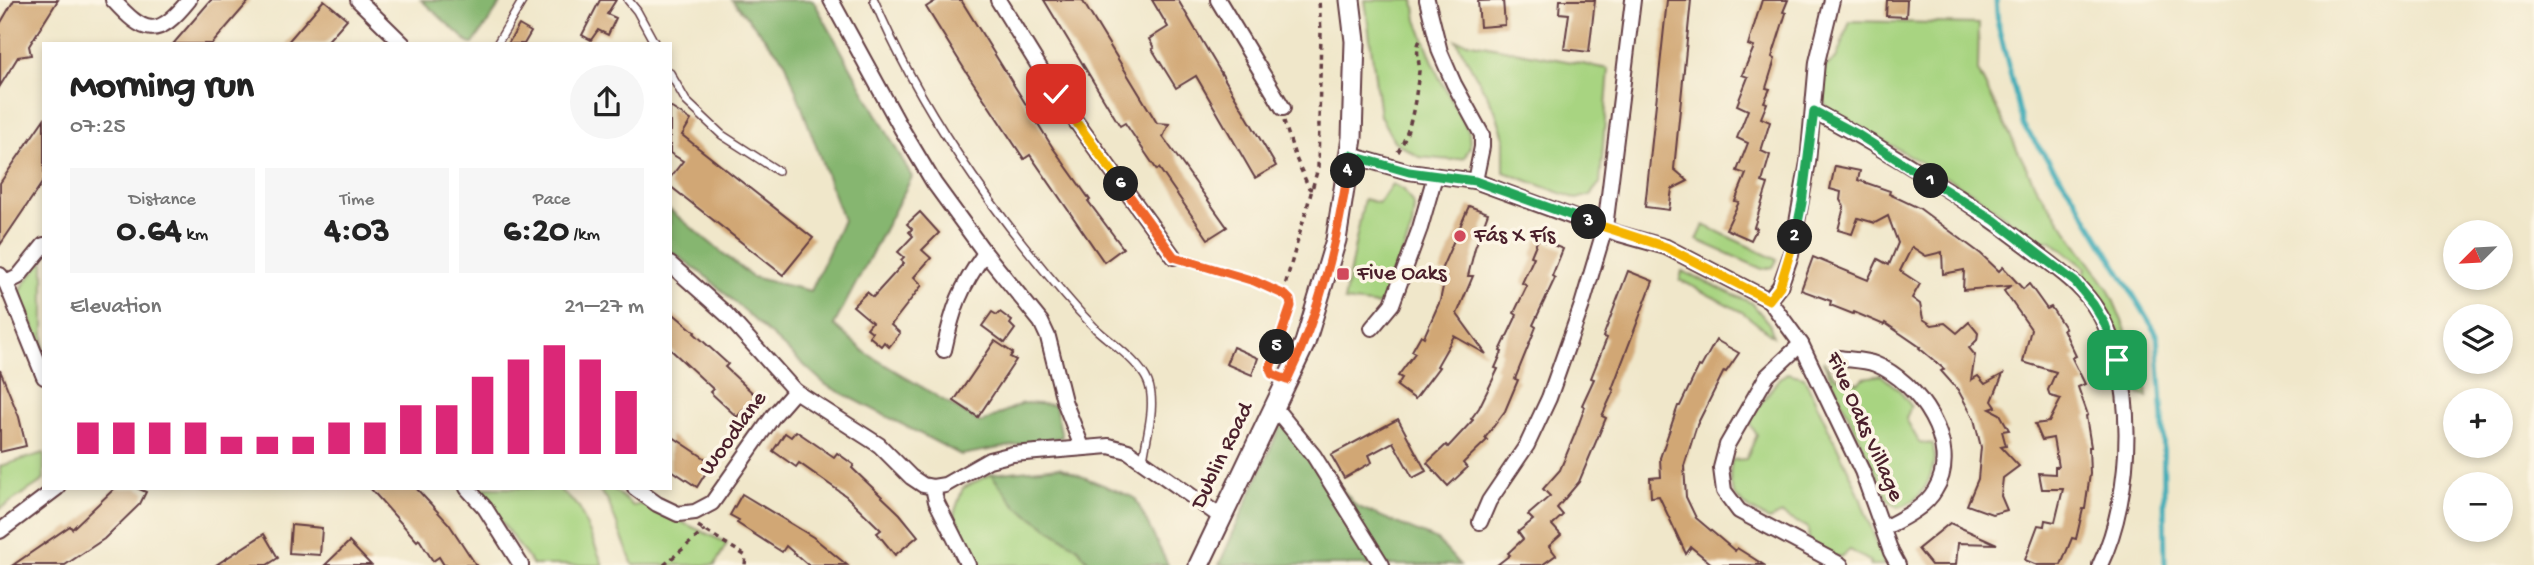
<!DOCTYPE html>
<meta charset="utf-8">
<style>
body{margin:0;font-family:"Gochi Hand",sans-serif;background:#f6f6f6;color:#222;height:100vh;display:flex;flex-direction:column;font-size:26px;white-space:nowrap}
*{box-sizing:border-box;margin:0}
p{font-size:23px;color:#767676}
.icon{flex:none;width:38px;height:38px;fill:none;stroke:currentColor;stroke-width:2;stroke-linecap:round;stroke-linejoin:round}
.map{position:relative;flex:1;overflow:hidden}
.sheet{position:absolute;left:42px;top:42px;width:630px;height:448px;display:flex;flex-direction:column;background:#fff;border-radius:0px;box-shadow:0 4px 10px #0003}
.sheet>*{flex:none}
.needle{width:46px;rotate:246deg}
.fabs{position:absolute;left:2443px;top:220px;display:grid;gap:14px}
.fabs a{display:grid;place-items:center;width:70px;height:70px;border-radius:50%;background:#fff;box-shadow:0 4px 10px #0003;font-size:35px}
.pin{position:absolute;display:grid;place-items:center;width:60px;height:60px;color:#fff;margin:-30px;border-radius:14px;box-shadow:0 4px 10px #0006}
.km{position:absolute;width:35px;height:35px;margin:-18px;border-radius:50%;background:#222;color:#fff;font-size:19px;line-height:35px;text-align:center}
.round{display:grid;place-items:center;flex:none;width:74px;height:74px;border-radius:37px;background:#f6f6f6}
.summary{display:flex;align-items:center;justify-content:space-between;height:119px;padding:0 28px}
h1{font-size:38px;font-weight:700;line-height:52px}
.metrics{display:grid;grid-template-columns:repeat(3,1fr);gap:10px;height:119px;padding:7px 28px}
.metrics div{display:grid;align-content:center;border-radius:0px;background:#f6f6f6;text-align:center}
.metrics b{font-size:35px;font-weight:700}
.metrics small{font-size:19px;font-weight:400}
.metrics p{font-size:19px}
.chart{height:196px;padding:14px 28px}
.chart p{display:flex;justify-content:space-between}
.chart svg{width:100%;height:126px;margin-top:7px;stroke:#db2777;stroke-width:6}
.map>svg:first-child{display:block}
.green{fill:#a8d481;stroke:#797a56;stroke-width:2}
.forest{fill:#86b66f;stroke:#686a4d;stroke-width:2}
.lines{fill:none;stroke-linecap:round;stroke-linejoin:round}
.stream{stroke:#3cacb7;stroke-width:5}
.building{fill:#d1a775}
.lane-casing{stroke:#633d43;stroke-width:10}
.street-casing{stroke:#633d43;stroke-width:18}
.secondary-casing{stroke:#633d43;stroke-width:23}
.path{stroke:#633d43;stroke-width:3.5;stroke-dasharray:5 5;stroke-linecap:butt}
.lane{stroke:#fff;stroke-width:7}
.street{stroke:#fff;stroke-width:14}
.secondary{stroke:#fff;stroke-width:19}
.split-1-casing{stroke:#fff;stroke-width:14}
.split-2-casing{stroke:#fff;stroke-width:14}
.split-3-casing{stroke:#fff;stroke-width:14}
.split-4-casing{stroke:#fff;stroke-width:14}
.split-5-casing{stroke:#fff;stroke-width:14}
.split-6-casing{stroke:#fff;stroke-width:14}
.split-7-casing{stroke:#fff;stroke-width:14}
.split-1{stroke:#22a559;stroke-width:9}
.split-2{stroke:#22a559;stroke-width:9}
.split-3{stroke:#f5b400;stroke-width:9}
.split-4{stroke:#22a559;stroke-width:9}
.split-5{stroke:#f0652b;stroke-width:9}
.split-6{stroke:#f0652b;stroke-width:9}
.split-7{stroke:#f5b400;stroke-width:9}
.poi-dot{fill:#d1495b;stroke:#fcf5e5;stroke-width:2.5}
.labels{text-anchor:middle;dominant-baseline:central;stroke-width:7;stroke-linejoin:round;paint-order:stroke}
.poi-label{font-size:23px;fill:#4a1f2b;stroke:#fcf5e5;text-anchor:start}
.street-label{font-size:23px;fill:#4a1f2b;stroke:#fcf5e5}
</style>
<div class="map">
<svg width="2534" height="565" viewBox="0 0 2534 565">
<rect width="100%" height="100%" fill="#fcf5e5"/>
<filter id="ink" filterUnits="userSpaceOnUse"><feTurbulence type="fractalNoise" baseFrequency=".0143" numOctaves="2"/><feDisplacementMap in="SourceGraphic" scale="14" xChannelSelector="R" yChannelSelector="G"/><feConvolveMatrix kernelMatrix="1 2 1 2 8 2 1 2 1" color-interpolation-filters="sRGB"/></filter>
<filter id="wash" filterUnits="userSpaceOnUse"><feTurbulence type="fractalNoise" baseFrequency=".00686" numOctaves="4" result="noise"/><feDisplacementMap in="SourceGraphic" scale="28" xChannelSelector="R" yChannelSelector="G"/><feGaussianBlur stdDeviation="1.57" result="paint"/><feColorMatrix in="noise" values="0 0 0 0 0 0 0 0 0 0 0 0 0 0 0 0 0 1.4 0 .05"/><feComposite in="paint" operator="in"/></filter>
<g filter="url(#wash)">
<rect width="100%" height="100%" fill="#f0e7ca"/>
<!-- green -->
<g class="green">
<polygon points="1365,0 1414,0 1417,20 1438,75 1469,132 1470,147 1464,158 1451,160 1419,157 1394,141 1380,116"/>
<polygon points="1850,21 1979,24 1978,71 2036,187 2109,290 2145,376 2147,397 2131,391 2124,358 2112,320 2083,277 2086,268 2050,240 2037,241 1973,193 1828,108 1821,98 1822,69 1836,59"/>
<polygon points="1456,40 1609,69 1600,183 1590,195 1577,199 1504,172 1504,137 1495,110"/>
<polygon points="1392,184 1404,190 1414,206 1412,227 1387,298 1377,305 1344,301 1364,199 1379,203"/>
<polygon points="1704,225 1777,260 1773,267 1762,269 1697,240"/>
<polygon points="44,259 44,351 19,294 24,284"/>
<polygon points="1682,271 1752,303 1770,325 1773,336 1742,312 1680,280"/>
<path d="M1823,361L1836,377L1858,383L1864,378L1881,375L1899,390L1911,406L1906,419L1919,442L1933,444C1938,468 1925,502 1898,507L1888,500Z"/>
<path d="M1787,373L1804,377L1855,484L1885,565H1870L1871,562L1850,550L1840,557L1829,555L1809,542L1808,528L1782,514L1769,520C1741,504 1724,496 1732,460L1746,459L1757,435L1748,421L1778,380Z"/>
<polygon points="44,453 44,480 0,509 0,466"/>
<polygon points="991,474 1018,507 1078,548 1091,565 980,565 954,514 963,488"/>
<polygon points="477,488 558,488 579,507 603,565 533,565"/>
<polygon points="597,488 612,488 633,506 643,504 727,543 715,565 633,565 607,499"/>
</g>
<!-- forest -->
<g class="forest">
<polygon points="421,0 503,0 473,44 470,44"/>
<polygon points="732,0 813,0 912,177 834,325 866,353 981,423 1023,403 1055,405 1062,437 961,455 826,385 709,279 670,250 670,210 752,277 811,291 843,220 785,61"/>
<polygon points="1284,418 1356,506 1437,540 1460,565 1219,565"/>
<polygon points="1059,467 1135,498 1168,565 1091,565 1078,548 1017,507 991,474"/>
</g>
<g class="lines">
<!-- stream -->
<polyline class="stream" points="1996,0 1998,25 2023,125 2073,195 2157,334 2163,419 2165,565"/>
</g>
<g id="blocks">
<!-- building -->
<g class="building">
<polygon points="14,0 58,0 29,46 31,55 18,57 0,86 0,24"/>
<polygon points="211,0 250,0 212,44 173,44"/>
<polygon points="324,0 347,19 325,44 286,44"/>
<polygon points="600,0 616,0 607,14 616,18 608,35 598,30 591,40 582,35"/>
<polygon points="937,0 961,0 1053,148 1090,200 1088,201 1123,248 1104,262 1030,155 1024,159 965,70 926,7"/>
<polygon points="1044,0 1082,0 1157,123 1169,124 1163,137 1227,227 1208,239 1159,168 1157,170 1125,123 1120,126"/>
<polygon points="1152,0 1178,0 1276,166 1255,178 1196,76 1176,88 1152,49 1154,48 1149,39 1168,27"/>
<polygon points="1503,0 1505,25 1480,27 1478,1"/>
<polygon points="1560,0 1595,0 1589,52 1564,49 1569,14 1559,13"/>
<polygon points="1667,0 1691,0 1674,169 1688,181 1672,189 1669,210 1645,207"/>
<polygon points="1762,0 1788,0 1783,12 1786,13 1772,57 1775,59 1766,88 1770,89 1764,102 1767,103 1761,118 1770,122 1761,151 1770,155 1762,182 1768,184 1754,227 1757,228 1751,240 1726,229 1739,202 1735,201 1746,174 1737,171 1748,143 1737,138 1748,110 1737,105 1748,77 1742,75 1754,47 1748,45"/>
<polygon points="1887,0 1907,0 1906,17 1886,16"/>
<polygon points="519,25 531,32 524,44 508,44"/>
<polygon points="670,107 691,120 682,135 813,238 783,275 670,186 670,178 683,161 670,153"/>
<polygon points="44,119 44,180 0,245 0,183"/>
<polygon points="1835,166 1860,171 1858,180 1890,191 1889,194 1919,208 1981,254 1999,271 2003,267 2023,289 2029,284 2047,309 2051,307 2065,328 2063,329 2076,356 2072,358 2085,384 2078,387 2088,415 2086,416 2091,447 2089,447 2090,474 2085,509 2083,509 2076,539 2072,538 2061,565 2037,565 2025,560 2038,525 2044,526 2045,520 2055,522 2063,489 2042,489 2039,473 2055,474 2055,467 2058,467 2053,438 2042,440 2035,424 2049,422 2061,399 2050,396 2048,390 2056,372 2023,362 2031,329 2004,291 2010,286 1963,290 1964,270 1943,274 1942,252 1926,256 1912,247 1900,271 1920,284 1912,298 1920,304 1923,319 1932,325 1945,323 1957,333 1969,322 1978,333 1977,340 1969,348 1975,355 1971,380 1978,376 1985,384 2003,374 1992,401 1996,407 1990,409 2000,414 2009,430 2002,431 2006,446 2001,447 2019,466 2003,478 2001,496 2007,510 1992,514 1967,505 1978,479 1981,447 1974,419 1958,390 1941,371 1944,369 1919,348 1920,347 1885,323 1884,325 1854,312 1853,314 1830,305 1831,301 1801,290 1813,257 1868,280 1878,259 1889,265 1898,243 1888,216 1875,223 1858,218 1852,234 1838,230 1844,207 1840,200 1841,192 1830,189"/>
<polygon points="1469,206 1488,213 1475,248 1468,276 1473,276 1457,314 1486,354 1454,336 1437,366 1439,367 1415,399 1397,386 1402,378 1398,376 1415,353 1412,351 1421,335 1424,337 1440,301 1446,273 1440,272"/>
<polygon points="920,212 939,233 922,250 931,258 914,277 922,285 891,325 900,333 889,347 884,342 881,346 869,336 872,332 867,328 872,322 853,306 867,292 873,297 904,263 901,260 904,257 898,252 913,236 909,232 912,229 907,224"/>
<polygon points="1538,239 1563,249 1552,276 1555,278 1533,325 1536,327 1515,379 1518,380 1505,411 1485,438 1487,440 1463,463 1467,468 1448,486 1427,463 1446,445 1448,447 1473,420 1471,419 1479,408 1498,369 1495,368 1502,352 1500,351 1517,315 1514,313 1527,286 1522,283 1534,257 1531,256"/>
<polygon points="1628,271 1653,281 1612,389 1614,390 1602,416 1606,418 1579,482 1557,508 1563,515 1552,525 1561,535 1549,546 1556,555 1542,565 1497,565 1510,555 1508,553 1523,539 1518,532 1533,520 1528,515 1550,496 1543,489 1560,470 1575,434 1585,407 1582,405 1594,379 1591,378 1607,338 1603,337"/>
<polygon points="670,311 695,332 694,333 728,364 725,367 756,396 737,417 710,392 713,389 670,349"/>
<polygon points="992,312 997,315 1000,312 1012,321 1010,324 1015,329 1005,343 982,326"/>
<polygon points="1716,340 1739,353 1726,372 1724,371 1697,425 1684,466 1686,497 1696,518 1735,551 1737,548 1764,565 1713,565 1691,547 1686,554 1659,496 1651,497 1650,478 1661,477 1660,458 1678,406 1680,406 1699,366 1701,367"/>
<polygon points="995,341 1013,353 1010,357 1016,360 978,417 954,401"/>
<polygon points="1233,347 1258,358 1252,375 1226,364"/>
<polygon points="0,370 19,417 26,446 0,452"/>
<polygon points="1398,419 1426,471 1413,478 1393,442 1369,455 1372,462 1344,478 1331,455"/>
<polygon points="796,431 834,457 837,453 854,465 852,468 900,514 918,536 895,555 877,533 881,530 846,496 799,463 796,467 773,451 785,433 791,437"/>
<polygon points="670,435 712,463 697,487 670,469"/>
<polygon points="115,488 137,488 146,492 140,504 104,539 65,565 13,565 70,526 72,529"/>
<polygon points="370,488 416,488 449,524 476,565 444,565 439,557 433,561 419,539 417,541"/>
<polygon points="742,494 813,537 847,565 808,565 786,546 782,552 737,523 739,520 730,515"/>
<polygon points="1950,523 1997,544 1958,543 1956,565 1931,565 1918,549"/>
<polygon points="291,525 322,528 320,555 289,553"/>
<polygon points="264,534 278,558 267,565 216,565"/>
<polygon points="349,542 371,565 325,565"/>
</g>
</g>
</g>
<g filter="url(#ink)">
<use href="#blocks" fill-opacity="0" stroke="#633d43" stroke-width="2"/>
<g class="lines">
<!-- lane casing -->
<g class="lane-casing">
<g id="lane">
<polyline points="628,0 637,11 655,44"/>
<path d="M874,0C918,105 990,208 1064,294C1074,306 1085,318 1096,329C1111,343 1140,362 1148,382C1157,405 1146,437 1143,461"/>
<polyline points="497,44 523,0"/>
<polyline points="670,73 686,101 722,135 778,171"/>
</g>
</g>
<!-- street casing -->
<g class="street-casing">
<g id="street">
<path d="M113,0C144,34 157,40 189,0"/>
<polyline points="358,0 403,44"/>
<polyline points="831,0 901,128 934,183 985,253 1041,322 1048,337 1064,401 1082,447"/>
<polyline points="998,0 1056,94 1174,257"/>
<polyline points="1218,0 1283,108"/>
<polyline points="1427,0 1440,52 1454,84 1482,135 1482,147 1475,181"/>
<path d="M1814,111C1888,151 1962,196 2029,247C2052,265 2076,280 2093,304C2139,369 2134,495 2100,565"/>
<polyline points="1350,155 1409,172 1475,181 1616,233 1666,247 1769,300 1780,286 1791,255 1808,162 1817,62 1832,0"/>
<polyline points="670,264 726,314 795,391 879,445 911,477 923,485 933,487 945,485 989,460 1013,454 1109,446 1128,451 1221,517"/>
<polyline points="0,275 6,283 44,377"/>
<polyline points="6,283 18,277 44,245"/>
<polyline points="1769,300 1801,344 1862,471 1891,552 1898,565"/>
<polyline points="1372,328 1392,304 1420,228 1435,176"/>
<polyline points="1801,344 1767,376 1727,445 1721,468 1724,491 1739,511 1841,565"/>
<path d="M944,350C953,308 960,288 985,253"/>
<path d="M1838,358C1850,360 1865,360 1875,364C1918,381 1963,446 1935,490C1925,508 1901,519 1884,528"/>
<polyline points="1274,407 1314,456 1382,565"/>
<polyline points="933,487 936,501 968,565"/>
<polyline points="467,488 485,508 521,565"/>
<polyline points="635,488 657,504 678,514 695,512 712,503 774,415 795,391"/>
<polyline points="1480,522 1489,501 1527,445 1549,398 1582,305 1605,228 1633,0"/>
<polyline points="0,531 57,488"/>
</g>
</g>
<!-- secondary casing -->
<g class="secondary-casing">
<polyline id="secondary" points="1199,565 1305,343 1336,240 1352,138 1355,41 1350,0"/>
</g>
<!-- path -->
<g class="path">
<polyline points="1284,121 1295,156 1309,188 1312,189"/>
<path d="M1398,152C1412,129 1416,97 1419,71C1420,59 1414,50 1421,38"/>
<path d="M1189,261C1217,269 1269,280 1290,300L1291,306L1270,368L1271,371"/>
<polyline points="1283,293 1318,168 1321,31 1319,0"/>
<polyline points="698,526 746,556 745,565"/>
<polyline points="664,565 705,530"/>
</g>
<!-- lane -->
<use href="#lane" class="lane"/>
<!-- street -->
<use href="#street" class="street"/>
<!-- secondary -->
<use href="#secondary" class="secondary"/>
</g>
</g>
<g class="lines" filter="url(#ink)">
<!-- split-1 casing -->
<g class="split-1-casing">
<polyline id="split-1" points="1931,181 1994,220 2075,282 2093,304 2105,324 2117,360"/>
</g>
<!-- split-2 casing -->
<g class="split-2-casing">
<polyline id="split-2" points="1795,237 1802,203 1814,111 1857,134 1931,181"/>
</g>
<!-- split-3 casing -->
<g class="split-3-casing">
<polyline id="split-3" points="1589,222 1666,247 1769,300 1780,286 1795,237"/>
</g>
<!-- split-4 casing -->
<g class="split-4-casing">
<polyline id="split-4" points="1348,171 1350,155 1409,172 1475,181 1589,222"/>
</g>
<!-- split-5 casing -->
<g class="split-5-casing">
<path id="split-5" d="M1277,347L1270,368L1272,374L1287,380C1320,312 1336,246 1348,171"/>
</g>
<!-- split-6 casing -->
<g class="split-6-casing">
<polyline id="split-6" points="1121,184 1174,257 1254,281 1285,295 1290,300 1291,306 1277,347"/>
</g>
<!-- split-7 casing -->
<g class="split-7-casing">
<polyline id="split-7" points="1056,94 1121,184"/>
</g>
<!-- split-1 -->
<use href="#split-1" class="split-1"/>
<!-- split-2 -->
<use href="#split-2" class="split-2"/>
<!-- split-3 -->
<use href="#split-3" class="split-3"/>
<!-- split-4 -->
<use href="#split-4" class="split-4"/>
<!-- split-5 -->
<use href="#split-5" class="split-5"/>
<!-- split-6 -->
<use href="#split-6" class="split-6"/>
<!-- split-7 -->
<use href="#split-7" class="split-7"/>
</g>
<!-- markers -->
<g class="poi-dot">
<circle cx="1460" cy="236" r="7"/>
<rect x="1336" y="267" width="14" height="14" rx="3.5"/>
</g>
<g class="labels">
<!-- poi labels -->
<g class="poi-label">
<text x="1474" y="236">Fás X Fís</text>
<text x="1357" y="274">Five Oaks</text>
</g>
<!-- street labels -->
<g class="street-label">
<text transform="translate(1864 427) rotate(66)">Five Oaks Village</text>
<text transform="translate(734 434) rotate(-54)">Woodlane</text>
<text transform="translate(1223 456) rotate(-64)">Dublin Road</text>
</g>
</g>
</svg>
<div class="fabs">
<a><svg class="needle" viewBox="-14 -14 28 28"><path d="M0-13l5 13h-10z" fill="#e53935"/><path d="M0 13l5-13h-10z" fill="#767676"/></svg></a>
<a><svg class="icon" aria-label="layers" viewBox="0 0 24 24"><path d="M12 4l9 5-9 5-9-5zM3 14l9 5 9-5"/></svg></a>
<a>+</a>
<a>−</a>
</div>
<div class="pin" style="left:2117px;top:360px;background:#1e9e55"><svg class="icon" aria-label="arrive" viewBox="0 0 24 24"><path d="M6 21V4h12l-3 4 3 4H6"/></svg></div>
<div class="pin" style="left:1056px;top:94px;background:#d93025"><svg class="icon" aria-label="check" viewBox="0 0 24 24"><path d="M5 12l5 5 9-10"/></svg></div>
<b class="km" style="left:1931px;top:181px">1</b>
<b class="km" style="left:1795px;top:237px">2</b>
<b class="km" style="left:1589px;top:222px">3</b>
<b class="km" style="left:1348px;top:171px">4</b>
<b class="km" style="left:1277px;top:347px">5</b>
<b class="km" style="left:1121px;top:184px">6</b>
<section class="sheet">
<div class="summary"><div><h1>Morning run</h1><p>07:25</p></div><a class="round"><svg class="icon" aria-label="share" viewBox="0 0 24 24"><path d="M12 15V3M7 8l5-5 5 5M5 13v7h14v-7"/></svg></a></div>
<div class="metrics">
<div><p>Distance</p><b>0.64<small> km</small></b></div>
<div><p>Time</p><b>4:03</b></div>
<div><p>Pace</p><b>6:20<small> /km</small></b></div>
</div>
<div class="chart"><p><span>Elevation</span>21–27 m</p>
<svg viewBox="0 0 160 44" preserveAspectRatio="none"><path d="M5 44V33M15 44V33M25 44V33M35 44V33M45 44V38M55 44V38M65 44V38M75 44V33M85 44V33M95 44V27M105 44V27M115 44V17M125 44V11M135 44V6M145 44V11M155 44V22"/></svg>
</div>
</section>
</div>
